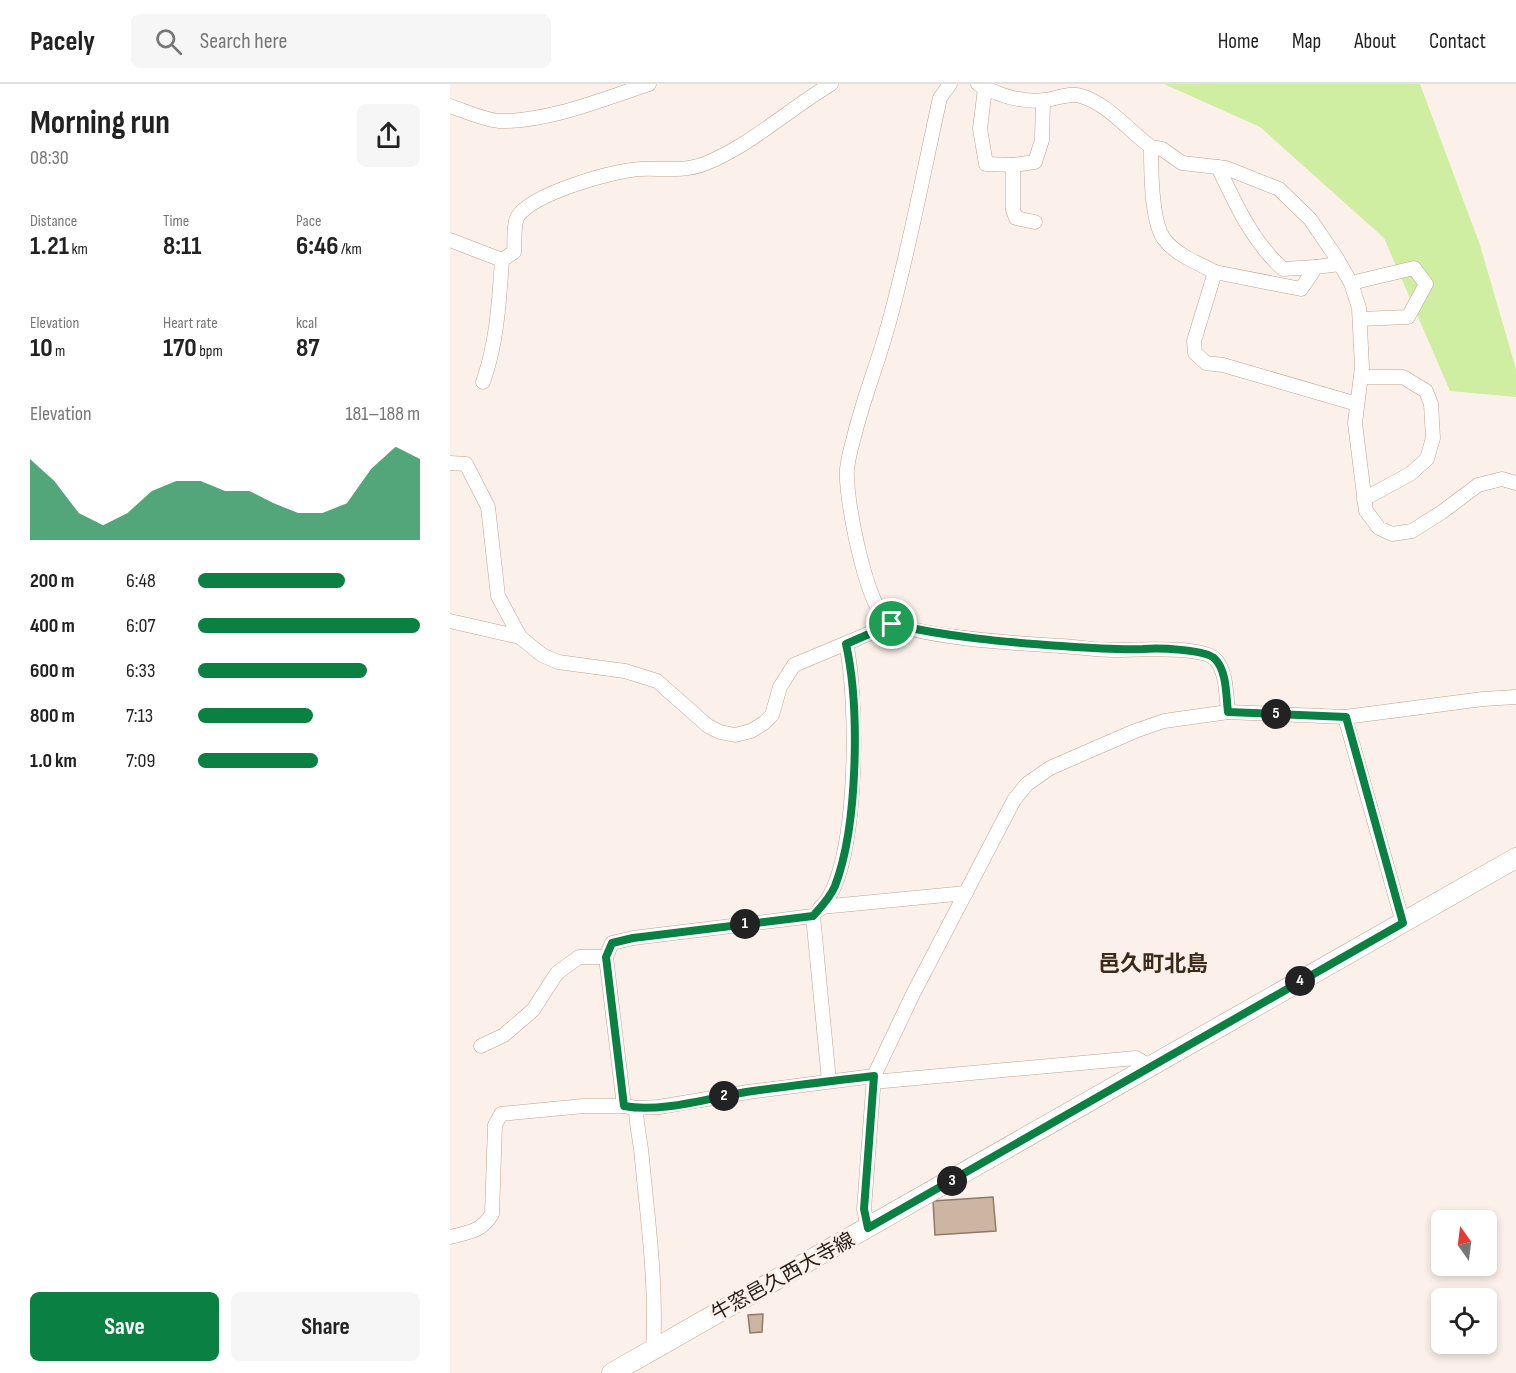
<!DOCTYPE html>
<meta charset="utf-8">
<style>
body{margin:0;font-family:"Sofia Sans Condensed","Noto Sans JP",sans-serif;background:#f6f6f6;color:#222;height:100vh;display:flex;flex-direction:column;font-size:22px;white-space:nowrap}
*{box-sizing:border-box;margin:0}
p{font-size:20px;color:#767676}
.icon{flex:none;width:33px;height:33px;fill:none;stroke:currentColor;stroke-width:2;stroke-linecap:round;stroke-linejoin:round}
.map{position:relative;flex:1;overflow:hidden}
.side{display:flex;flex-direction:column;background:#fff;width:450px}
.side>*{flex:none}
.needle{width:39px;rotate:346deg}
.controls{position:absolute;left:981px;top:1126px;display:grid;gap:12px}
.controls a{display:grid;place-items:center;width:66px;height:66px;border-radius:9px;background:#fff;box-shadow:0 3px 9px #0003;font-size:30px}
.pin{position:absolute;display:grid;place-items:center;width:51px;height:51px;color:#fff;margin:-26px;border:3px solid #fff;border-radius:50%;box-shadow:0 2px 6px #0007}
.km{position:absolute;width:30px;height:30px;margin:-15px;border-radius:50%;background:#222;color:#fff;font-size:16px;line-height:30px;text-align:center}
.round{display:grid;place-items:center;flex:none;width:63px;height:63px;border-radius:9px;background:#f6f6f6}
.summary{display:flex;align-items:center;justify-content:space-between;height:102px;padding:0 30px}
h1{font-size:33px;font-weight:700;line-height:45px}
.stats{display:grid;grid-template-columns:repeat(3,1fr);gap:9px;height:102px;padding:6px 30px}
.stats div{display:grid;align-content:center}
.stats b{font-size:26px;font-weight:700}
.stats small{font-size:16px;font-weight:400}
.stats p{font-size:16px}
.chart{height:168px;padding:12px 30px}
.chart p{display:flex;justify-content:space-between}
.chart svg{width:100%;height:108px;margin-top:6px;fill:#0b8043;opacity:.7}
.action{display:flex;gap:12px;margin-top:auto;padding:12px 30px}
.action a{flex:1;height:69px;border-radius:9px;background:#0b8043;color:#fff;font-size:24px;font-weight:700;line-height:69px;text-align:center}
.action a+a{background:#f6f6f6;color:#222}
ul{padding:0 30px;list-style:none;font-size:20px}
li{display:grid;grid-template-columns:96px 72px 1fr;align-items:center;height:45px}
li i{height:15px;border-radius:8px;background:#0b8043}
header{display:flex;align-items:center;gap:36px;box-sizing:border-box;height:84px;padding:0 30px;background:#fff;border-bottom:2px solid #e0e0e0}
header strong{font-size:28px}
nav{display:flex;gap:33px;margin-inline-start:auto;font-size:21px}
.search{width:420px;height:54px;background:#f6f6f6;display:flex;align-items:center;gap:15px;box-sizing:border-box;padding:0 21px;border-radius:9px;color:#767676;font-size:22px}
main{display:flex;flex:1;min-height:0}
.map>svg:first-child{display:block}
.green{fill:#cfeea2}
.building{fill:#cdb5a3;stroke:#8f7968;stroke-width:1.5}
.lines{fill:none;stroke-linecap:round;stroke-linejoin:round}
.street-casing{stroke:#bba391;stroke-width:15}
.secondary-casing{stroke:#bba391;stroke-width:21}
.street{stroke:#fff;stroke-width:14}
.secondary{stroke:#fff;stroke-width:20}
.route-casing{stroke:#fff;stroke-width:12}
.route{stroke:#0b8043;stroke-width:8}
.labels{text-anchor:middle;dominant-baseline:central;stroke-width:6;stroke-linejoin:round;paint-order:stroke}
.street-label{font-size:20px;fill:#292019;stroke:#fcf1ea}
.quarter-label{font-size:22px;font-weight:bold;fill:#3b291a;stroke:#fcf1ea}
</style>
<header>
<strong>Pacely</strong>
<div class="search"><svg class="icon" aria-label="search" viewBox="0 0 24 24"><circle cx="10" cy="10" r="6"/><path d="M15 15l6 6"/></svg>Search here</div>
<nav><a>Home</a><a>Map</a><a>About</a><a>Contact</a></nav>
</header>
<main>
<section class="side">
<div class="summary"><div><h1>Morning run</h1><p>08:30</p></div><a class="round"><svg class="icon" aria-label="share" viewBox="0 0 24 24"><path d="M12 15V3M7 8l5-5 5 5M5 13v7h14v-7"/></svg></a></div>
<div class="stats">
<div><p>Distance</p><b>1.21<small> km</small></b></div>
<div><p>Time</p><b>8:11</b></div>
<div><p>Pace</p><b>6:46<small> /km</small></b></div>
</div>
<div class="stats">
<div><p>Elevation</p><b>10<small> m</small></b></div>
<div><p>Heart rate</p><b>170<small> bpm</small></b></div>
<div><p>kcal</p><b>87</b></div>
</div>
<div class="chart"><p><span>Elevation</span>181–188 m</p>
<svg viewBox="0 0 160 44" preserveAspectRatio="none"><path d="M0 44V11L10 20L20 33L30 38L40 33L50 24L60 20L70 20L80 24L90 24L100 29L110 33L120 33L130 29L140 15L150 6L160 11V44z"/></svg>
</div>
<ul>
<li><b>200 m</b>6:48<i style="width:66%"></i></li>
<li><b>400 m</b>6:07<i style="width:100%"></i></li>
<li><b>600 m</b>6:33<i style="width:76%"></i></li>
<li><b>800 m</b>7:13<i style="width:52%"></i></li>
<li><b>1.0 km</b>7:09<i style="width:54%"></i></li>
</ul>
<div class="action"><a>Save</a><a>Share</a></div>
</section>
<div class="map">
<svg width="1066" height="1289" viewBox="0 0 1066 1289">
<rect width="100%" height="100%" fill="#fcf1ea"/>
<!-- green -->
<polygon class="green" points="714,0 970,0 1030,161 1066,285 1066,313 1000,307 934,154 810,43"/>
<!-- building -->
<g class="building">
<polygon points="543,1113 546,1147 485,1151 483,1117"/>
<polygon points="313,1230 312,1248 300,1249 298,1231"/>
</g>
<g class="lines">
<!-- street casing -->
<g class="street-casing">
<g id="street">
<path d="M500,0L490,14C473,90 459,167 438,242C428,279 413,315 404,353C401,364 398,375 397,385C395,414 415,513 434,533C456,554 578,560 612,562C629,563 646,566 663,566C684,566 751,561 765,575C777,587 776,612 778,628"/>
<path d="M528,0C548,11 572,19 595,16C605,15 621,8 631,12C658,20 678,46 701,63L712,65L732,79L776,84L829,105L860,135L886,173L901,199L909,224L912,283L905,339L916,427L929,444L942,450L962,447L992,428L1028,401L1052,395L1066,399"/>
<polyline points="535,4 530,45 536,80 563,81 585,78 592,56 593,17"/>
<path d="M0,22C15,27 34,36 49,37C98,38 153,15 199,0"/>
<path d="M701,63C701,85 701,137 714,155C726,171 748,179 765,188"/>
<polyline points="563,81 563,126 566,134 585,138"/>
<path d="M768,83C786,121 802,157 833,185L866,183"/>
<path d="M0,156L52,176C49,218 47,259 33,298"/>
<path d="M52,176L64,168C65,158 63,140 68,132C84,109 162,87 190,85C211,84 233,88 254,80C300,62 339,25 381,0"/>
<polyline points="890,180 866,183 851,205 765,188 744,257 745,269 756,279 773,281 907,320"/>
<polyline points="901,199 964,184 976,200 958,233 910,235"/>
<polyline points="911,293 953,293 976,307 981,320 983,354 977,375 960,390 914,415"/>
<polyline points="0,379 16,380 38,423 48,512 70,553 92,571 108,578 175,587 207,597 258,642 270,648 285,651 301,647 314,639 322,631 330,603 344,581 442,540"/>
<polyline points="0,537 70,553"/>
<polyline points="895,633 953,839"/>
<path d="M371,823C410,786 408,612 396,560"/>
<polyline points="369,826 371,823 516,809"/>
<polyline points="156,873 162,859 183,854 363,832 379,997"/>
<polyline points="31,962 54,951 83,926 107,889 129,873 156,873 174,1022"/>
<polyline points="424,992 463,910 564,716 577,700 600,684 685,647 714,637 778,628 895,633 1033,615 1066,613"/>
<polyline points="423,998 686,974 701,983"/>
<path d="M186,1024C186,1042 191,1058 192,1075C198,1138 207,1202 203,1266"/>
<path d="M0,1153C19,1148 31,1148 42,1130L45,1041L51,1030L134,1022H174L186,1024L209,1023L298,1008L424,992L414,1125L418,1145"/>
</g>
</g>
<!-- secondary casing -->
<g class="secondary-casing">
<polyline id="secondary" points="162,1289 1066,774"/>
</g>
<!-- street -->
<use href="#street" class="street"/>
<!-- secondary -->
<use href="#secondary" class="secondary"/>
</g>
<g class="lines">
<!-- route casing -->
<g class="route-casing">
<path id="route" d="M442,540C498,553 554,558 611,562C639,564 665,566 693,565C708,564 756,565 765,575C777,587 776,612 778,628L896,633L953,839L418,1144L414,1125L424,992C381,997 339,1002 296,1008C259,1014 211,1029 174,1022L156,873L162,859L183,854L363,832C371,823 380,814 385,802C408,742 410,623 396,560Z"/>
</g>
<!-- route -->
<use href="#route" class="route"/>
</g>
<g class="labels">
<!-- street labels -->
<g class="street-label">
<text transform="translate(333 1193) rotate(-29)">牛窓邑久西大寺線</text>
</g>
<!-- quarter labels -->
<g class="quarter-label">
<text x="703" y="880">邑久町北島</text>
</g>
</g>
</svg>
<div class="controls">
<a><svg class="needle" viewBox="-14 -14 28 28"><path d="M0-13l5 13h-10z" fill="#e53935"/><path d="M0 13l5-13h-10z" fill="#767676"/></svg></a>
<a><svg class="icon" aria-label="locate" viewBox="0 0 24 24"><circle cx="12" cy="12" r="6"/><path d="M12 2v4M12 18v4M2 12h4M18 12h4"/></svg></a>
</div>
<div class="pin" style="left:442px;top:540px;background:#1e9e55"><svg class="icon" aria-label="arrive" viewBox="0 0 24 24"><path d="M6 21V4h12l-3 4 3 4H6"/></svg></div>
<b class="km" style="left:295px;top:840px">1</b>
<b class="km" style="left:274px;top:1012px">2</b>
<b class="km" style="left:502px;top:1097px">3</b>
<b class="km" style="left:850px;top:897px">4</b>
<b class="km" style="left:826px;top:630px">5</b>
</div>
</main>
